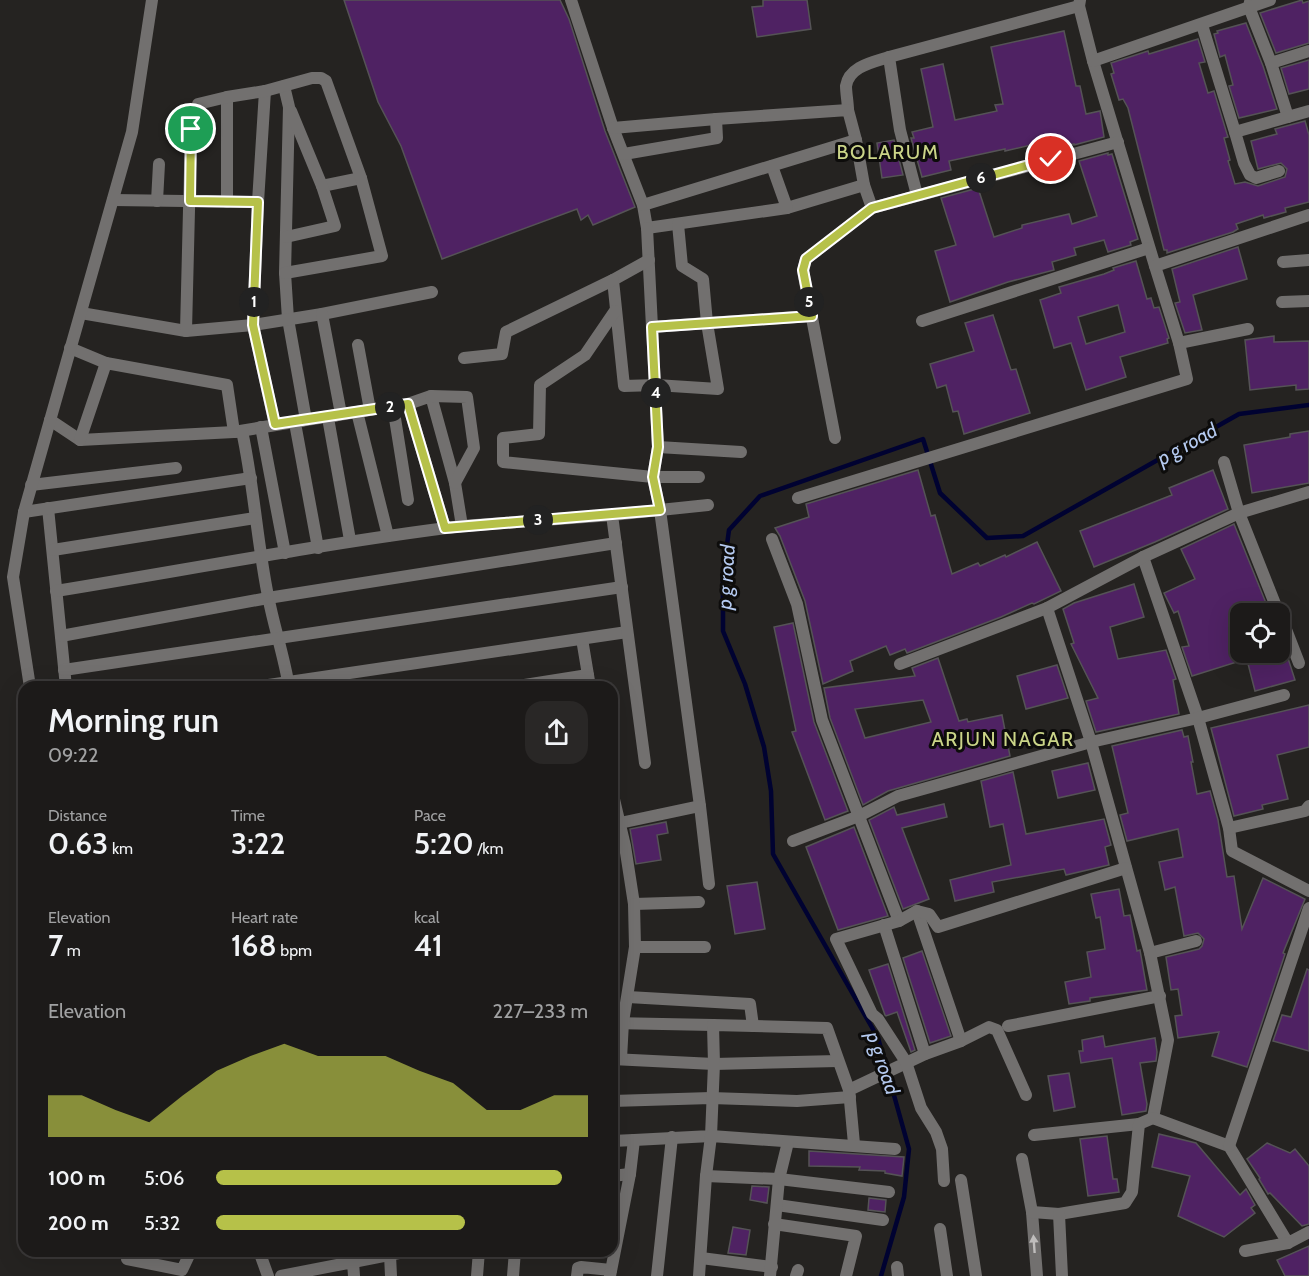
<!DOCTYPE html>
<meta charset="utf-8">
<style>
body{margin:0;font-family:Cabin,sans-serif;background:#292726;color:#f1f3f6;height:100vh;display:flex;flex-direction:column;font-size:22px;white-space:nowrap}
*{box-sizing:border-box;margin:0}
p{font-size:20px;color:#a0a1a2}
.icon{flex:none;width:33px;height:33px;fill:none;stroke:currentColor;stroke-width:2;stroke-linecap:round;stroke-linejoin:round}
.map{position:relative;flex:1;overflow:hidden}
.drawer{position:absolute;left:18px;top:681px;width:600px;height:576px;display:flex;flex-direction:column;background:#1c1a19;border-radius:18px;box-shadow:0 6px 24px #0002,0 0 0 2px #3a3838}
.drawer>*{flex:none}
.tools{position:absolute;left:1230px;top:603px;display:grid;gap:12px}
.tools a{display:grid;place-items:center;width:60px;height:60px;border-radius:12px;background:#1c1a19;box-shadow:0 6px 24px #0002,0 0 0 2px #3a3838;font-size:30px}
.pin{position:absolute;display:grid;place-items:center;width:51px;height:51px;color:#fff;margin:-26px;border:3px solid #fff;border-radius:50%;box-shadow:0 2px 6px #0007}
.km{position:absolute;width:30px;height:30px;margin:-15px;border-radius:50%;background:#222;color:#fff;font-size:16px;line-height:30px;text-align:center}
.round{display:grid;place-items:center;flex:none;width:63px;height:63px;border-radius:18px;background:#292726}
.overview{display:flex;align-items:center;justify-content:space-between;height:102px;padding:0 30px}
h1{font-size:33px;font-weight:600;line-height:45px}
.stats{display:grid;grid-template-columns:repeat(3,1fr);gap:9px;height:102px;padding:6px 30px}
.stats div{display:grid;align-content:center}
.stats b{font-size:30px;font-weight:600}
.stats small{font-size:16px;font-weight:400}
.stats p{font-size:16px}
.chart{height:168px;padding:12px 30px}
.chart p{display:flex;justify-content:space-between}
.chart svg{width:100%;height:108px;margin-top:6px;fill:#b6c149;opacity:.7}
ul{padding:0 30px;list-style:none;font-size:20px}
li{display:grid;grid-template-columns:96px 72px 1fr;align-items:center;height:45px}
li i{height:15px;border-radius:8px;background:#b6c149}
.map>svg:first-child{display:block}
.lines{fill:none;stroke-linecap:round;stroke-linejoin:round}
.stream{stroke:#000231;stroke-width:4.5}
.building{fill:#4f2263;stroke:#555356;stroke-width:1.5;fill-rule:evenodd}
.street{stroke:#72706f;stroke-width:12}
.oneway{fill:#bfbdbc}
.route-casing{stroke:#fff;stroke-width:12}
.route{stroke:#b6c149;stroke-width:8}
.labels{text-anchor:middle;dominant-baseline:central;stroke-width:6;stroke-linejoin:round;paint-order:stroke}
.neighbourhood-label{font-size:20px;letter-spacing:1.5px;fill:#cbd588;stroke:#0d0c0b}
.water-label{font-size:20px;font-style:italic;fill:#b5caf0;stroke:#0d0c0b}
</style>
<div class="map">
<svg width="1309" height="1276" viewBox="0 0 1309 1276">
<rect width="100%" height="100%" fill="#252321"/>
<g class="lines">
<!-- stream -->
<polyline class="stream" points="881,1276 904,1197 909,1149 878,1038 773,854 771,791 764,747 745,684 723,631 723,574 729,530 760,496 923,439 940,493 987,538 1023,536 1239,414 1309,405"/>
</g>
<!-- building -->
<g class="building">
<polygon points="344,0 560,0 569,19 605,131 635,207 593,225 588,215 581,220 577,209 442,259 401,146 378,102"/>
<polygon points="763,0 807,0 811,29 757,37 752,7 763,6"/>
<polygon points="1302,0 1303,3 1309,1 1309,43 1276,53 1260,13"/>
<polygon points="1246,23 1263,66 1277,109 1239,118 1229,86 1233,85 1225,55 1220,57 1214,34 1218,33 1217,31"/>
<polygon points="1064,31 1076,86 1080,86 1086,114 1100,111 1104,137 1074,145 1074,144 1058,147 1057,139 1005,151 1005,149 949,161 951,170 922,177 911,138 914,138 912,132 933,127 921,69 943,64 955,120 997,111 995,105 1003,104 991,47"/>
<polygon points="1198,39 1205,62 1199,63 1208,93 1214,91 1227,134 1228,137 1224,138 1230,160 1228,161 1235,184 1245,182 1258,186 1285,177 1287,169 1281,163 1258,169 1251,141 1277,134 1275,129 1305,121 1309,135 1309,202 1285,208 1286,212 1264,218 1263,215 1236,224 1238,229 1233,232 1167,253 1167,250 1164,250 1128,108 1123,99 1119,100 1111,74 1114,73 1111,63 1148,51 1149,54"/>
<polygon points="1309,60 1309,89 1289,94 1281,68"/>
<polygon points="894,140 903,175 882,178 877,143"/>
<polygon points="1108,153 1108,155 1112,154 1138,239 1130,242 1131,245 1108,252 1104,240 1074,248 1076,255 1052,262 1054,270 1008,282 950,302 935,251 956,245 941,198 978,188 994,237 1022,228 1022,225 1069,214 1072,224 1097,216 1079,161"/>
<polygon points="1238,247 1247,279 1193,295 1202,330 1185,333 1175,303 1180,302 1172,269"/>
<path d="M1136,261L1147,299L1151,298L1154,308L1159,307L1169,338L1167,339L1168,343L1120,357L1126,377L1086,390L1071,343L1054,348L1040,300L1061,293L1059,287L1104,274L1114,270L1113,268ZM1118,305L1125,332L1086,344L1078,317Z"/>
<polygon points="993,315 1011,370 1016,369 1030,413 964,434 958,411 953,412 946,385 937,388 930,364 974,351 965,323"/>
<polygon points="1274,336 1274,342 1309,341 1309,389 1296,390 1296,385 1250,390 1245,340"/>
<polygon points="1309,431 1309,483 1252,493 1244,445 1290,437 1290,434"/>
<polygon points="918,470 931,516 935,515 952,574 978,563 980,566 1005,555 1006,557 1037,542 1061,591 1034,604 1032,603 1001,617 907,653 905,649 890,655 886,646 850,661 853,671 823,684 805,601 780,536 775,528 809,517 806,504"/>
<polygon points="1213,470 1228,509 1155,542 1094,567 1080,531 1172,495 1169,488"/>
<polygon points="1234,524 1268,608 1252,614 1240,614 1240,661 1192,676 1182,647 1189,646 1178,611 1174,613 1164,593 1195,579 1181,549"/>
<polygon points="1134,584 1144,617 1110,627 1118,659 1166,650 1176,679 1173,680 1179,714 1096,732 1086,701 1098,698 1071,644 1074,643 1063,609 1074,603"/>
<polygon points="793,623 814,722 848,811 825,820 792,732 796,731 774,627"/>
<polygon points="1245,652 1286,652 1295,680 1255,691"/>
<path d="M938,658L959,721L967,719L968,722L1002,715L1010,756L888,791L863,805L830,718L824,688L915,676L912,668ZM923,700L931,722L865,738L855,709Z"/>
<polygon points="1057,665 1068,698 1026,709 1017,676"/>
<polygon points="1309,705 1309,747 1277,755 1288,799 1262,805 1263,809 1234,816 1211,728"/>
<polygon points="1182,730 1184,737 1188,736 1193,762 1191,762 1197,794 1210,791 1218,820 1227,877 1234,876 1242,929 1263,878 1305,899 1283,953 1285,954 1247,1067 1212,1056 1219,1032 1178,1038 1175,1016 1182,1015 1178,989 1171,990 1166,957 1199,949 1202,946 1204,939 1198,933 1184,936 1175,887 1165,890 1159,862 1183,857 1178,829 1127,841 1120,815 1128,813 1112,746"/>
<polygon points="1088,763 1095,790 1058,798 1052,771"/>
<polygon points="1013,772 1026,834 1104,819 1111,845 1105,847 1109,865 1066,875 1064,869 992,882 994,892 955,901 950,880 1011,865 1003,824 990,827 981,781"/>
<polygon points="944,804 947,817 902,828 929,899 903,909 869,820 894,807 897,815"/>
<polygon points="666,822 668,833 657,835 661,860 636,864 630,829"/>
<polygon points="854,827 888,916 838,930 806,847"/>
<polygon points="757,882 765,929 735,934 727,886"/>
<polygon points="1119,889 1124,916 1130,915 1137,951 1140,950 1147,990 1090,998 1090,1001 1069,1004 1065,982 1091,977 1087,952 1105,949 1100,917 1096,918 1091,894"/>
<polygon points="922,951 951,1036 930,1043 903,958"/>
<polygon points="888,964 915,1050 911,1052 897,1012 886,1016 885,1015 869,970"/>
<polygon points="1307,969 1309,970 1309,1051 1273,1041 1282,1015 1291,1017"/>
<polygon points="1103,1036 1105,1047 1155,1038 1157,1052 1156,1061 1140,1063 1147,1104 1146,1111 1122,1115 1112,1058 1081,1063 1079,1051 1083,1051 1082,1040"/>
<polygon points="1069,1073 1075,1107 1054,1111 1048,1076"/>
<polygon points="1159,1134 1196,1143 1240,1195 1246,1189 1255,1205 1251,1208 1255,1213 1224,1237 1178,1216 1190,1176 1152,1167"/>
<polygon points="1107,1136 1113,1179 1117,1179 1119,1192 1088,1196 1080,1139"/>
<polygon points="1267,1143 1290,1153 1295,1149 1309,1166 1309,1224 1302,1226 1270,1193 1268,1194 1259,1179 1260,1178 1247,1159"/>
<polygon points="809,1151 904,1157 902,1176 885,1173 885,1171 859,1170 860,1167 809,1166"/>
<polygon points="752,1186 769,1187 767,1203 750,1200"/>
<polygon points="869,1198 886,1200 885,1212 868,1210"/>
<polygon points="733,1227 750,1230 746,1255 728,1253"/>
<polygon points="1309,1246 1309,1276 1285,1276 1277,1260"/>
</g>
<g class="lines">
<!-- street -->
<g class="street">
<polyline points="571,0 613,128 643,205 647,228 787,208 864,185 872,208 806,259 803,271 835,438"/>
<polyline points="1080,0 1079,6 1093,61 1155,266"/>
<polyline points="1250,2 1249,7 1271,63 1288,117"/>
<polyline points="1202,25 1235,132"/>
<polyline points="1093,61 1270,0"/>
<polyline points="1271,63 1309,51"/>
<polyline points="284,86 289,107 285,273 288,319 306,420 408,404 431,396 455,483 462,526 612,515"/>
<path d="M848,110C848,103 846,93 846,86C849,66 874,62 889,57"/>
<polyline points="613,128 716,119 848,110 856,140 864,185"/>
<polyline points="624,154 717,138 716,119"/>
<polyline points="772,166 787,208"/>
<polyline points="1279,171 1256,178 1250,175 1244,163 1235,132 1309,111"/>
<polyline points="322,186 361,178"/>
<polyline points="917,195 900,130 889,57 1079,6"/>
<polyline points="113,200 258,202 253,325 275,425"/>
<polyline points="157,201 159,164"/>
<polyline points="227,202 227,97"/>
<polyline points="258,202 265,91"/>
<polyline points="643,205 856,140"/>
<polyline points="872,208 1118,142"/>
<polyline points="647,228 652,327 707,323 703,279 682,266 678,224"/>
<polyline points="286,237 335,226 322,186 291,111"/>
<polyline points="649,260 613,280 624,386 656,385 718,389 707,323 812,316"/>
<polyline points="1283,262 1309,260"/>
<polyline points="1282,302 1309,301"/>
<polyline points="615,311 585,355 540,385 539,434 503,438 503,462 653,477 699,477"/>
<polyline points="81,313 186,331 253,325 322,314 432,292"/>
<polyline points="322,314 341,414 328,418 350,540"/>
<polyline points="922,321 1149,248"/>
<polyline points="652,327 658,447 653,477 660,510 708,505"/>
<polyline points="186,331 191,129 198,104 227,97 265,91 312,78 321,78 326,81 361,178 382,256 285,273"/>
<polyline points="1179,343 1248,329"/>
<polyline points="358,345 370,410"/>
<polyline points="70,348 106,363"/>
<polyline points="464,358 502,354 506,332 613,280"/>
<polyline points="431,396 467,397 474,448 455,483"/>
<polyline points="408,404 445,528"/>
<polyline points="393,406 408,500"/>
<polyline points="357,412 388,536"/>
<polyline points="50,420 80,440 234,432 306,420"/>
<polyline points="302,421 295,423 318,548"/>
<polyline points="261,427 285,553"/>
<path d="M80,440L106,363L227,385L234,432L242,431C254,486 257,542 268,596C274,627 284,656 289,687"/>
<polyline points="658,447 741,452"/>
<polyline points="1224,462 1239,513 1279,614"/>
<polyline points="31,485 176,468"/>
<polyline points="798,498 1187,379 1179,343 1155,266 1309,215"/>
<polyline points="48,508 66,687"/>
<polyline points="24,512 251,478"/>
<polyline points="772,539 797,604 822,720 899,921"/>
<polyline points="53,550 255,518"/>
<polyline points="1143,557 1198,718 1229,828 1232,851 1309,891"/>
<path d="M56,591C191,569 326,543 462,526"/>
<polyline points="1280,614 1299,663"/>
<polyline points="61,636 268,598 616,543"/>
<polyline points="582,639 588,675"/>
<polyline points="900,664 1047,608"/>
<polyline points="64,670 622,587"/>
<polyline points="30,687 13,577 24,512 132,132 152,0"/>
<polyline points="255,687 627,632"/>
<polyline points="512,687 588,675 590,687"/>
<polyline points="645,763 612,515 660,510 700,806 709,884"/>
<polyline points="612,791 625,846 634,904 699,902"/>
<polyline points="620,823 700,806"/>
<polyline points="1229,828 1305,811 1309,806"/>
<polyline points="793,841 859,816 898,796 1091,742 1047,608 1143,557 1239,513 1309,492"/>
<polyline points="917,911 961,1041"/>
<polyline points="884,925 925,1054"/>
<polyline points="635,947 705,947"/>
<polyline points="1150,953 1196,941"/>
<polyline points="628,997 750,1004 753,1026"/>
<polyline points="612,1023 713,1025"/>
<polyline points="1008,1026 1160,996"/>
<polyline points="612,1059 714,1064 838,1061"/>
<polyline points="621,1059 623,1022 635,947 634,904"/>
<polyline points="849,1090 925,1054 961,1041 989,1027 997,1030 1026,1095"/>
<polyline points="612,1101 711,1098 797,1101 850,1097"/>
<polyline points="1153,1118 1168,1040 1150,953 1091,742 1198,718 1284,695"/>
<polyline points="1034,1135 1139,1124 1153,1118 1229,1146 1288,1243 1309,1232"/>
<polyline points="612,1141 634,1140"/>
<polyline points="1229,1146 1309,908"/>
<polyline points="1022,1159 1032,1212 1037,1276"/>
<polyline points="612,1176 630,1174"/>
<polyline points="706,1176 779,1179 889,1192"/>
<polyline points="961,1180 976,1276"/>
<polyline points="944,1181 942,1149 936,1132 921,1108 906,1062 878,1019 872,1014 836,939 899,921 917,911 929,914 938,927 1126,868"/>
<polyline points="777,1205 883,1220"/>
<polyline points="1032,1212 1059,1214 1125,1203 1132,1192 1139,1124"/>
<polyline points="1059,1214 1062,1276"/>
<polyline points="774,1224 856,1236 846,1276"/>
<polyline points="940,1229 947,1276"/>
<polyline points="259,1251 268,1276"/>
<polyline points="1245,1251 1288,1243"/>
<polyline points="390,1255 391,1276"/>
<polyline points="701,1258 772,1267"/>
<polyline points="127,1259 182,1270 191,1251"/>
<polyline points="353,1262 409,1251"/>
<polyline points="897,1267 898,1276"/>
<polyline points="281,1276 353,1262 354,1276"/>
<polyline points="477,1276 479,1251"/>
<polyline points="513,1276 515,1251"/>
<polyline points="577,1276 578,1268 581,1267 611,1270"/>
<polyline points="610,1276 630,1174 634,1140 711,1136 714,1064 713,1025 827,1028 849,1090 854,1144"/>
<polyline points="657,1276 672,1137"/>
<polyline points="699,1276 706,1176 711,1136 895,1149"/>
<polyline points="770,1276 779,1179 788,1142"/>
<polyline points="796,1276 798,1270"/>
</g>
</g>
<!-- one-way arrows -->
<defs><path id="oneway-solid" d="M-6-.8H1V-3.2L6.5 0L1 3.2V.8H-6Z" transform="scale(1.5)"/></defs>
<use class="oneway" href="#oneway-solid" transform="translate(1034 1244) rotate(-94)"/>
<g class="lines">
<!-- route casing -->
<g class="route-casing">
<polyline id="route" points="191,129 190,201 258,202 253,325 275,424 408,404 445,528 660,510 653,477 658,447 652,327 812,316 803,270 806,259 872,208 1051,159"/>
</g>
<!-- route -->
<use href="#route" class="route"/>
</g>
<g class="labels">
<!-- neighbourhood labels -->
<g class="neighbourhood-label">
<text x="888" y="152">BOLARUM</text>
<text x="1003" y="739">ARJUN NAGAR</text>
</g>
<!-- water labels -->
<g class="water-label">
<text transform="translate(1187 444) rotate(-29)">p g road</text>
<text transform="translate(726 577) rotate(-87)">p g road</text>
<text transform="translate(883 1063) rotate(71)">p g road</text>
</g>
</g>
</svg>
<div class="tools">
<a><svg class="icon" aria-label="locate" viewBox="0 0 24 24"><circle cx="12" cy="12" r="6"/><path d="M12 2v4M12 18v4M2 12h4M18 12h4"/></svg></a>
</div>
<div class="pin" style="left:191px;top:129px;background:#1e9e55"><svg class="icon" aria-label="arrive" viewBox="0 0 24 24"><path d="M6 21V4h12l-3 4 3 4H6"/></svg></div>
<div class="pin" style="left:1051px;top:159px;background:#d93025"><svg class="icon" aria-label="check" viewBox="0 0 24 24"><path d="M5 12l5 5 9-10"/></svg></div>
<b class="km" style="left:254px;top:302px">1</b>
<b class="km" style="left:390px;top:407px">2</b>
<b class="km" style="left:538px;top:520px">3</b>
<b class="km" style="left:656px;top:393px">4</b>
<b class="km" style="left:809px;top:302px">5</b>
<b class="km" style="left:981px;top:178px">6</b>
<section class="drawer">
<div class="overview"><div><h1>Morning run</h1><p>09:22</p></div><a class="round"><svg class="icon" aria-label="share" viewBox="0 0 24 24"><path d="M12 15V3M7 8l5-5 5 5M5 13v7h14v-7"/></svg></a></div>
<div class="stats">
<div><p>Distance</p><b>0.63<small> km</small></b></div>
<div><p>Time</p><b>3:22</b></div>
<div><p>Pace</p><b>5:20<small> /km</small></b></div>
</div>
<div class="stats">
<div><p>Elevation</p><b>7<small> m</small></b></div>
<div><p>Heart rate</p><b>168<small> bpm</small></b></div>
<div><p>kcal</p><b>41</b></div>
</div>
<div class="chart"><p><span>Elevation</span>227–233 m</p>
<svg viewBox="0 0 160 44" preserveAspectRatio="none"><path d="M0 44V27L10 27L20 33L30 38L40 27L50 17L60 11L70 6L80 11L90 11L100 11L110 17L120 22L130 33L140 33L150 27L160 27V44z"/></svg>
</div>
<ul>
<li><b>100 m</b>5:06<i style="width:93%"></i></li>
<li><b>200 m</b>5:32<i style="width:67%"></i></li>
</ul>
</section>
</div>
